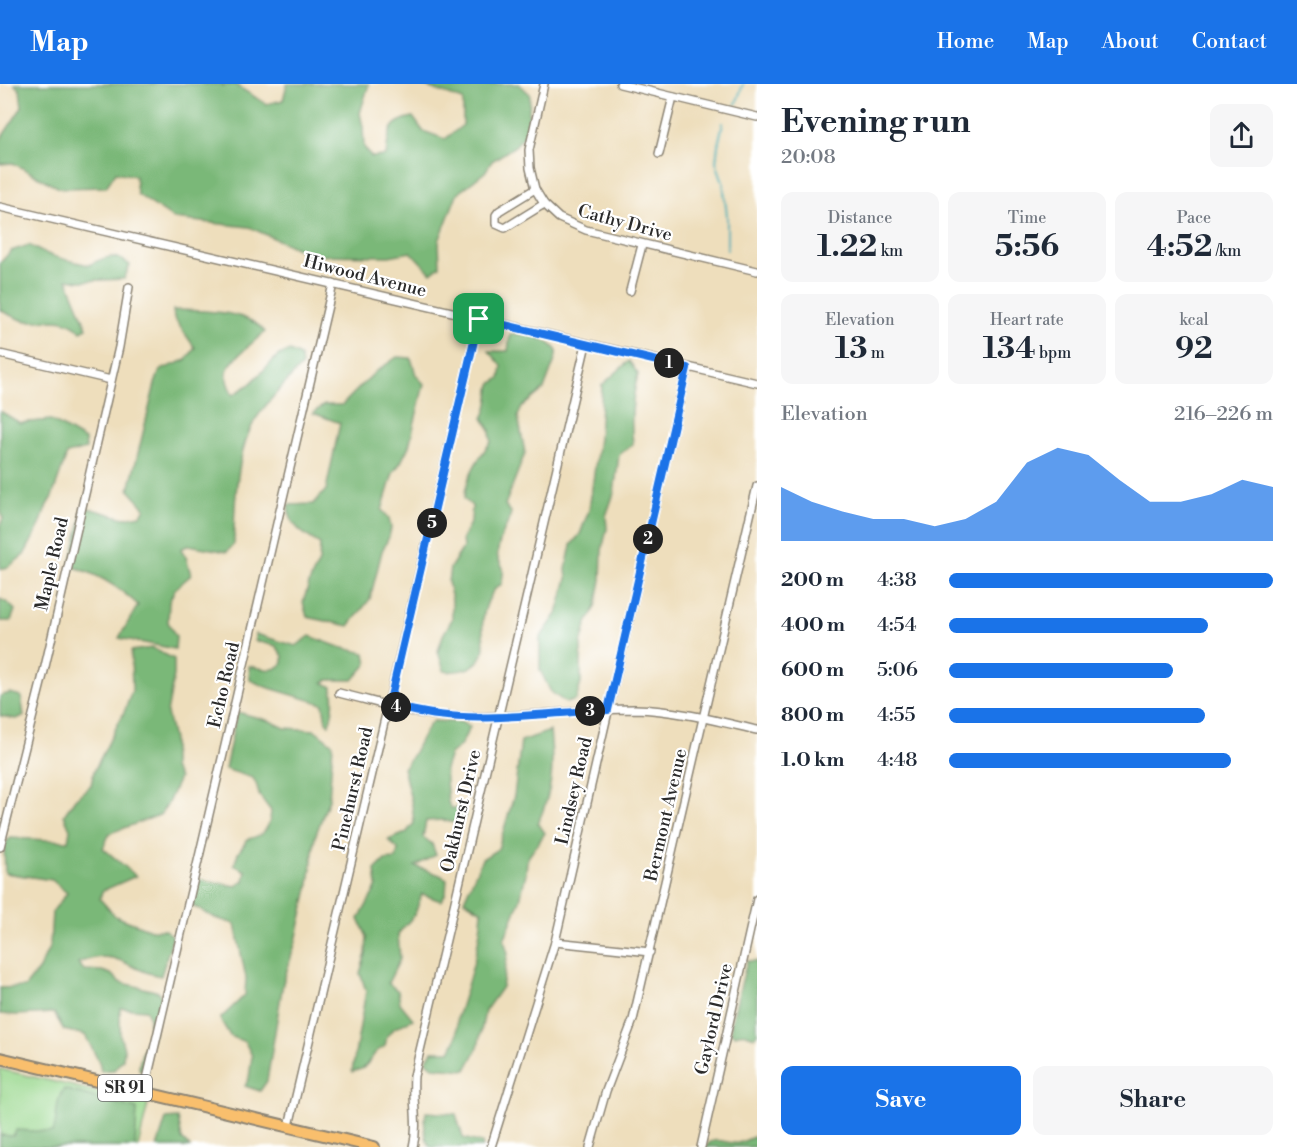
<!DOCTYPE html>
<meta charset="utf-8">
<style>
body{margin:0;font-family:"Libre Bodoni",serif;background:#f6f6f7;color:#1f2937;height:100vh;display:flex;flex-direction:column;font-size:22px;white-space:nowrap}
*{box-sizing:border-box;margin:0}
p{font-size:20px;color:#747a83}
.icon{flex:none;width:33px;height:33px;fill:none;stroke:currentColor;stroke-width:2;stroke-linecap:round;stroke-linejoin:round}
.map{position:relative;flex:1;overflow:hidden}
.side{display:flex;flex-direction:column;background:#fff;width:540px}
.side>*{flex:none}
.pin{position:absolute;display:grid;place-items:center;width:51px;height:51px;color:#fff;margin:-26px;border-radius:12px;box-shadow:0 3px 9px #0006}
.km{position:absolute;width:30px;height:30px;margin:-15px;border-radius:50%;background:#222;color:#fff;font-size:16px;line-height:30px;text-align:center}
.round{display:grid;place-items:center;flex:none;width:63px;height:63px;border-radius:12px;background:#f6f6f7}
.overview{display:flex;align-items:center;justify-content:space-between;height:102px;padding:0 24px}
h1{font-size:33px;font-weight:800;line-height:45px}
.metrics{display:grid;grid-template-columns:repeat(3,1fr);gap:9px;height:102px;padding:6px 24px}
.metrics div{display:grid;align-content:center;border-radius:12px;background:#f6f6f7;text-align:center}
.metrics b{font-size:30px;font-weight:800}
.metrics small{font-size:16px;font-weight:400}
.metrics p{font-size:16px}
.chart{height:168px;padding:12px 24px}
.chart p{display:flex;justify-content:space-between}
.chart svg{width:100%;height:108px;margin-top:6px;fill:#1a73e8;opacity:.7}
.primary-button{display:flex;gap:12px;margin-top:auto;padding:12px 24px}
.primary-button a{flex:1;height:69px;border-radius:12px;background:#1a73e8;color:#fff;font-size:24px;font-weight:800;line-height:69px;text-align:center}
.primary-button a+a{background:#f6f6f7;color:#1f2937}
ul{padding:0 24px;list-style:none;font-size:20px}
li{display:grid;grid-template-columns:96px 72px 1fr;align-items:center;height:45px}
li i{height:15px;border-radius:8px;background:#1a73e8}
header{display:flex;align-items:center;gap:36px;box-sizing:border-box;height:84px;padding:0 30px;background:#1a73e8;color:#fff}
header strong{font-size:28px}
nav{display:flex;gap:33px;margin-inline-start:auto;font-size:21px}
main{display:flex;flex:1;min-height:0}
.map>svg:first-child{display:block}
.green{fill:#98d78c;stroke:#62815c;stroke-width:1.5}
.forest{fill:#7ab878;stroke:#527252;stroke-width:1.5}
.lines{fill:none;stroke-linecap:round;stroke-linejoin:round}
.stream{stroke:#3daeb7;stroke-width:2}
.minor-casing{stroke:#8c8474;stroke-width:10}
.primary-casing{stroke:#8c8474;stroke-width:14}
.minor{stroke:#fff;stroke-width:7}
.primary{stroke:#f9bf6d;stroke-width:10}
.route-casing{stroke:#fff;stroke-width:12}
.route{stroke:#1a73e8;stroke-width:8}
.labels{text-anchor:middle;dominant-baseline:central;stroke-width:4.5;stroke-linejoin:round;paint-order:stroke}
.shield{fill:#fff;stroke:#6b6b6b;stroke-width:1.5}
.shield-label{font-size:16px;font-weight:bold;fill:#2b2b2b}
.street-label{font-size:18px;fill:#2b2b2b;stroke:#fff}
</style>
<header>
<strong>Map</strong>
<nav><a>Home</a><a>Map</a><a>About</a><a>Contact</a></nav>
</header>
<main>
<div class="map">
<svg width="757" height="1063" viewBox="0 0 757 1063">
<rect width="100%" height="100%" fill="#fff"/>
<filter id="ink" filterUnits="userSpaceOnUse"><feTurbulence type="fractalNoise" baseFrequency=".0167" numOctaves="2"/><feDisplacementMap in="SourceGraphic" scale="12" xChannelSelector="R" yChannelSelector="G"/><feConvolveMatrix kernelMatrix="1 2 1 2 8 2 1 2 1" color-interpolation-filters="sRGB"/></filter>
<filter id="wash" filterUnits="userSpaceOnUse"><feTurbulence type="fractalNoise" baseFrequency=".008" numOctaves="4" result="noise"/><feDisplacementMap in="SourceGraphic" scale="24" xChannelSelector="R" yChannelSelector="G"/><feGaussianBlur stdDeviation="1.35" result="paint"/><feColorMatrix in="noise" values="0 0 0 0 0 0 0 0 0 0 0 0 0 0 0 0 0 1.4 0 .05"/><feComposite in="paint" operator="in"/></filter>
<g filter="url(#wash)">
<rect width="100%" height="100%" fill="#eedebc"/>
<!-- green -->
<polygon class="green" points="0,985 148,1020 138,1063 0,1063"/>
<!-- forest -->
<g class="forest">
<path d="M14,0H223V2L234,0L266,20L283,16L287,0H369L360,29L363,43L364,63L371,73L386,72C389,49 387,38 413,33L423,47L445,55L463,41V16L419,0H519L530,10L528,48L515,62L492,77L485,88L457,110L439,157L440,182L431,189L411,168L389,172L311,171L249,143L174,135L137,110L135,92L116,88L106,103L59,104L13,79L0,80V56L22,23L20,6Z"/>
<path d="M29,161C48,173 68,176 89,181C106,172 114,169 130,181L124,195L80,197L67,195L87,244L81,247C63,230 48,238 27,237C18,236 8,230 0,226V179L11,167Z"/>
<path d="M173,226C199,227 248,225 265,248C255,257 231,275 227,287C225,296 229,304 233,311L250,300L279,271L290,267L300,272L302,281C286,299 267,317 254,338C236,368 234,425 234,460L227,468L189,461L181,465L186,473L191,491L175,505L169,518L168,538L176,553L175,565L119,554L138,521C118,502 96,489 70,482L84,423L124,434L141,431L145,424L129,406L155,300L160,286L186,276L195,264L174,234Z"/>
<path d="M510,250C527,250 547,253 557,267L555,276L544,305L522,323L518,332L525,369L505,421L511,428C509,441 500,450 498,466C496,475 500,477 503,484C504,488 502,496 502,500C491,504 484,525 483,536C481,546 486,559 483,568C478,585 459,589 444,587L438,567L443,551L452,535V516L448,498L450,484L463,464L462,455L471,437L472,422L464,415C466,393 477,375 491,358L490,346L483,334C490,323 488,313 491,300L500,294L502,282L489,267H508Z"/>
<path d="M397,273L411,274L416,291L424,300L409,362L401,378L393,389L382,426L389,434L391,444L389,453L382,467L370,515L349,542L307,533L303,518L311,494L319,478L320,460C303,450 289,442 288,421L313,420L326,406L340,339L313,329L324,321H342L374,289Z"/>
<path d="M629,277L638,290C632,314 630,335 633,360L619,371L614,409L606,432L607,445L602,466L601,496L596,523L586,541L581,560V599L576,616L566,619L551,608L540,586V554L557,530L567,495L566,485L571,461L580,450L589,426L599,354L602,301Z"/>
<polygon points="0,327 20,339 51,336 85,356 86,365 67,370 52,413 47,421 40,441 24,471 8,483 0,485 0,443 3,434 0,424"/>
<polygon points="0,515 8,519 15,526 11,537 0,537"/>
<path d="M255,550L296,562L310,552L339,563L365,569L367,580L353,596H328L323,598L332,603C335,616 334,627 329,640L326,638L323,620L266,603L250,596L249,582C263,584 273,590 283,579V572L276,562L255,557Z"/>
<path d="M152,564L174,575V591L167,629L173,656V684L179,694L168,719L160,731L110,749L103,764L136,792L102,807L100,815L115,832L151,846H165L173,852L161,892C126,887 120,862 78,879L84,886L102,887L111,890L119,898L159,908L161,913L154,945L143,986L141,987L139,985C139,966 156,944 146,926L120,924V951L124,965L123,975L114,986L101,987L99,978L85,951L64,946L54,929L17,931L0,930V904L25,903L39,885L50,862L52,828L67,809L52,796L5,789L4,761L10,754L68,757L70,745L64,731L75,715L91,701L94,687L125,626L132,607L131,567Z"/>
<polygon points="10,609 21,612 24,632 16,635 0,632 0,612"/>
<path d="M237,628L270,637L285,644L315,646L333,660L329,715L315,753L309,800L296,857L283,899L267,997L260,1007L245,1002L249,994L252,972L245,958L230,952L220,935L245,911L246,894L235,840L215,834L191,821L197,795L236,802L244,797L246,787L234,781L238,769L248,755C264,752 270,744 271,727L259,711L257,702L253,694L225,685Z"/>
<path d="M433,637L461,638L470,643L460,662L450,670L445,685L448,718L451,724L464,723L466,732L459,740L443,736L426,737L423,753L432,760L436,771L415,782L440,791L447,795L446,809L441,817L422,810L415,830L398,850L400,875L388,899L398,907L400,919L413,935L393,945L387,952L385,962L376,968L364,984L352,988L366,907L360,889L366,870L367,853L359,835L377,802L375,786L385,776L396,775L398,765L388,756L406,749L414,739L412,720L403,684C417,670 419,651 433,637Z"/>
<path d="M550,647C554,684 553,705 538,739L545,749L527,775L526,789L520,816L504,856L508,869L502,903L485,927L478,963L466,986L433,983L426,977L432,967H450C452,963 455,958 456,954C458,946 456,938 458,931C469,896 480,863 482,827L464,816L482,775L498,765L514,712L521,657Z"/>
<polygon points="747,877 757,877 757,949 755,953 743,949 735,951 731,949 731,940"/>
<path d="M64,1005L137,1025L135,1063H0V1051L13,1052L16,1046L53,1048C58,1035 55,1016 64,1005Z"/>
<path d="M426,1028L456,1030L463,1054L482,1059L483,1063H430C424,1052 423,1041 426,1028Z"/>
<polygon points="178,1034 182,1055 190,1063 157,1063 166,1035"/>
<path d="M757,1052V1063H705C715,1050 726,1061 738,1059C745,1058 750,1053 757,1052Z"/>
</g>
<g class="lines">
<!-- stream -->
<g class="stream">
<polyline points="736,20 743,0"/>
<polyline points="723,39 718,61 716,78 723,98 727,132 727,166"/>
</g>
</g>
</g>
<g filter="url(#ink)">
<g class="lines">
<!-- minor casing -->
<g class="minor-casing">
<g id="minor">
<polyline points="544,0 529,66 530,84 535,105 544,120 559,134 586,146 757,187"/>
<polyline points="620,0 757,33"/>
<polyline points="659,70 673,13"/>
<polyline points="535,105 499,127 496,131 496,140 505,144 544,120"/>
<polyline points="0,123 757,299"/>
<polyline points="630,207 642,161"/>
<polyline points="0,270 111,296"/>
<path d="M339,609C373,617 408,629 442,632C507,636 571,625 635,625C676,626 717,637 757,646"/>
<polyline points="0,763 44,587 119,263 129,203"/>
<polyline points="555,858 650,868"/>
<polyline points="144,1008 333,200"/>
<polyline points="289,1042 479,235"/>
<path d="M413,1063C419,1039 412,1017 414,992L586,260"/>
<polyline points="491,1063 555,858 687,284"/>
<polyline points="590,1063 606,1007 633,936 757,402"/>
<polyline points="701,1063 757,815"/>
</g>
</g>
<!-- primary casing -->
<g class="primary-casing">
<polyline id="primary" points="0,974 374,1063"/>
</g>
<!-- minor -->
<use href="#minor" class="minor"/>
<!-- primary -->
<use href="#primary" class="primary"/>
</g>
</g>
<g class="lines" filter="url(#ink)">
<!-- route casing -->
<g class="route-casing">
<path id="route" d="M479,235L687,284L608,626C555,628 490,638 438,631C422,629 405,625 389,621Z"/>
</g>
<!-- route -->
<use href="#route" class="route"/>
</g>
<g class="labels">
<!-- shield labels -->
<rect class="shield" x="98" y="991" width="54" height="26" rx="4.5"/>
<g class="shield-label">
<text x="125" y="1004">SR 91</text>
</g>
<!-- street labels -->
<g class="street-label">
<text transform="translate(625 139) rotate(15)">Cathy Drive</text>
<text transform="translate(365 192) rotate(14)">Hiwood Avenue</text>
<text transform="translate(52 480) rotate(-77)">Maple Road</text>
<text transform="translate(224 601) rotate(-77)">Echo Road</text>
<text transform="translate(353 705) rotate(-77)">Pinehurst Road</text>
<text transform="translate(574 707) rotate(-77)">Lindsey Road</text>
<text transform="translate(461 727) rotate(-77)">Oakhurst Drive</text>
<text transform="translate(666 731) rotate(-77)">Bermont Avenue</text>
<text transform="translate(714 935) rotate(-77)">Gaylord Drive</text>
</g>
</g>
</svg>
<div class="pin" style="left:479px;top:235px;background:#1e9e55"><svg class="icon" aria-label="arrive" viewBox="0 0 24 24"><path d="M6 21V4h12l-3 4 3 4H6"/></svg></div>
<b class="km" style="left:669px;top:279px">1</b>
<b class="km" style="left:648px;top:455px">2</b>
<b class="km" style="left:590px;top:627px">3</b>
<b class="km" style="left:396px;top:623px">4</b>
<b class="km" style="left:432px;top:439px">5</b>
</div>
<section class="side">
<div class="overview"><div><h1>Evening run</h1><p>20:08</p></div><a class="round"><svg class="icon" aria-label="share" viewBox="0 0 24 24"><path d="M12 15V3M7 8l5-5 5 5M5 13v7h14v-7"/></svg></a></div>
<div class="metrics">
<div><p>Distance</p><b>1.22<small> km</small></b></div>
<div><p>Time</p><b>5:56</b></div>
<div><p>Pace</p><b>4:52<small> /km</small></b></div>
</div>
<div class="metrics">
<div><p>Elevation</p><b>13<small> m</small></b></div>
<div><p>Heart rate</p><b>134<small> bpm</small></b></div>
<div><p>kcal</p><b>92</b></div>
</div>
<div class="chart"><p><span>Elevation</span>216–226 m</p>
<svg viewBox="0 0 160 44" preserveAspectRatio="none"><path d="M0 44V22L10 28L20 32L30 35L40 35L50 38L60 35L70 28L80 12L90 6L100 9L110 19L120 28L130 28L140 25L150 19L160 22V44z"/></svg>
</div>
<ul>
<li><b>200 m</b>4:38<i style="width:100%"></i></li>
<li><b>400 m</b>4:54<i style="width:80%"></i></li>
<li><b>600 m</b>5:06<i style="width:69%"></i></li>
<li><b>800 m</b>4:55<i style="width:79%"></i></li>
<li><b>1.0 km</b>4:48<i style="width:87%"></i></li>
</ul>
<div class="primary-button"><a>Save</a><a>Share</a></div>
</section>
</main>
